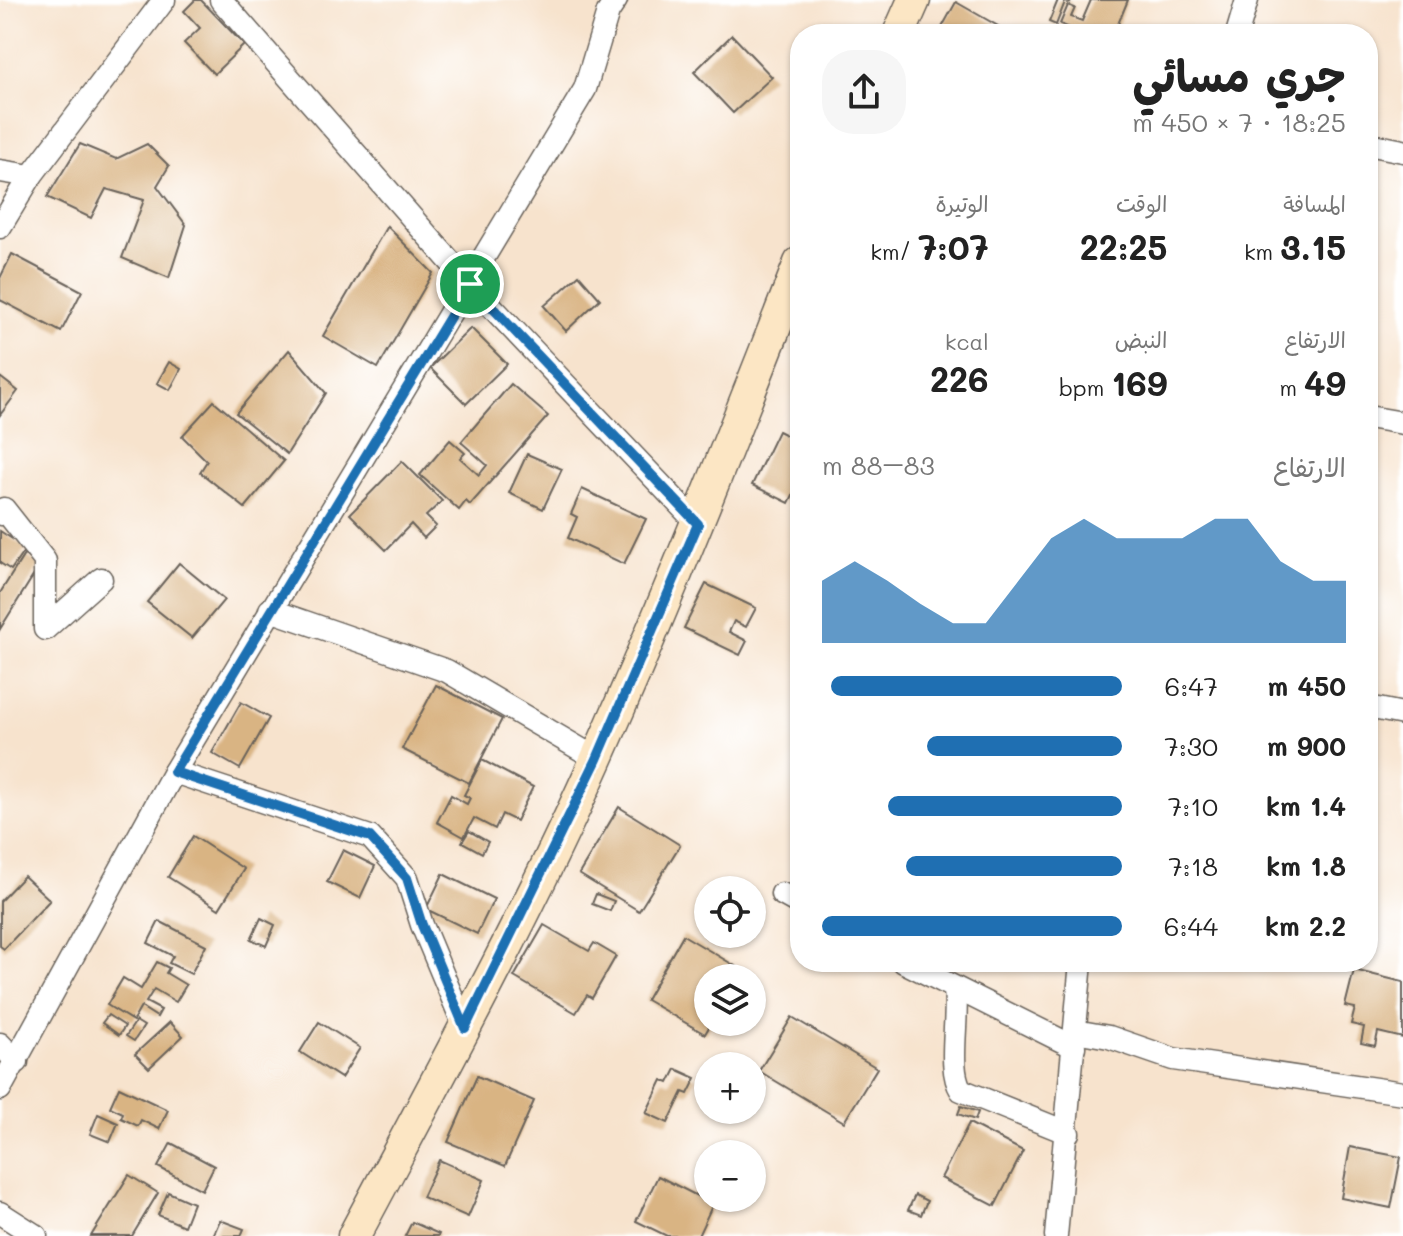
<!DOCTYPE html>
<html lang="ar">
<meta charset="utf-8">
<style>
body{margin:0;font-family:Mali,"Playpen Sans Arabic",sans-serif;background:#f6f6f6;color:#222;direction:rtl;height:100vh;display:flex;flex-direction:column;font-size:30px;white-space:nowrap}
*{box-sizing:border-box;margin:0}
p{font-size:26px;color:#767676}
.icon{flex:none;width:44px;height:44px;fill:none;stroke:currentColor;stroke-width:2;stroke-linecap:round;stroke-linejoin:round}
.map{position:relative;flex:1;overflow:hidden;direction:ltr}
.details{position:absolute;left:790px;top:24px;width:588px;height:948px;display:flex;flex-direction:column;background:#fff;border-radius:32px;box-shadow:0 2px 6px #0004;direction:rtl}
.details>*{flex:none}
.tools{position:absolute;left:694px;top:876px;display:grid;gap:16px}
.tools a{display:grid;place-items:center;width:72px;height:72px;border-radius:50%;background:#fff;box-shadow:0 2px 6px #0004;font-size:40px}
.pin{position:absolute;display:grid;place-items:center;width:68px;height:68px;color:#fff;margin:-34px;border:4px solid #fff;border-radius:50%;box-shadow:0 2px 8px #0007}
.round{display:grid;place-items:center;flex:none;width:84px;height:84px;border-radius:32px;background:#f6f6f6}
.overview{display:flex;align-items:center;justify-content:space-between;height:136px;padding:0 32px}
h1{font-size:44px;font-weight:700;line-height:60px}
.metrics{display:grid;grid-template-columns:repeat(3,1fr);gap:12px;height:136px;padding:8px 32px}
.metrics div{display:grid;align-content:center}
.metrics b{font-size:34px;font-weight:700}
.metrics small{font-size:22px;font-weight:400}
.metrics p{font-size:22px}
.chart{height:224px;padding:16px 32px}
.chart p{display:flex;justify-content:space-between}
.chart svg{width:100%;height:144px;margin-top:8px;fill:#1f6fb2;opacity:.7}
ul{padding:0 32px;list-style:none;font-size:26px}
li{display:grid;grid-template-columns:128px 96px 1fr;align-items:center;height:60px}
li i{height:20px;border-radius:10px;background:#1f6fb2}
.map>svg:first-child{display:block}
.building{fill:#d9b483}
.lines{fill:none;stroke-linecap:round;stroke-linejoin:round}
.street-casing{stroke:#69625a;stroke-width:25}
.secondary-casing{stroke:#69625a;stroke-width:35}
.street{stroke:#fff;stroke-width:22}
.secondary{stroke:#fce6c4;stroke-width:32}
.route-casing{stroke:#fff;stroke-width:16}
.route{stroke:#1f6fb2;stroke-width:10}
</style>
<div class="map">
<svg width="1403" height="1236" viewBox="0 0 1403 1236">
<rect width="100%" height="100%" fill="#fff"/>
<filter id="ink" filterUnits="userSpaceOnUse"><feTurbulence type="fractalNoise" baseFrequency=".0125" numOctaves="2"/><feDisplacementMap in="SourceGraphic" scale="16" xChannelSelector="R" yChannelSelector="G"/><feConvolveMatrix kernelMatrix="1 2 1 2 8 2 1 2 1" color-interpolation-filters="sRGB"/></filter>
<filter id="wash" filterUnits="userSpaceOnUse"><feTurbulence type="fractalNoise" baseFrequency=".006" numOctaves="4" result="noise"/><feDisplacementMap in="SourceGraphic" scale="32" xChannelSelector="R" yChannelSelector="G"/><feGaussianBlur stdDeviation="1.8" result="paint"/><feColorMatrix in="noise" values="0 0 0 0 0 0 0 0 0 0 0 0 0 0 0 0 0 1.4 0 .05"/><feComposite in="paint" operator="in"/></filter>
<g filter="url(#wash)">
<rect width="100%" height="100%" fill="#f7e3cd"/>
<g id="blocks">
<!-- building -->
<g class="building">
<polygon points="195,0 201,0 244,45 214,74 184,43 200,28 184,11"/>
<polygon points="1058,0 1071,0 1070,3 1065,2 1056,25 1049,22"/>
<polygon points="1091,0 1128,0 1114,34 1084,34 1060,24 1068,5 1075,8 1071,17 1082,21"/>
<polygon points="956,2 1012,34 951,34 941,29"/>
<polygon points="732,35 772,77 733,113 694,72"/>
<polygon points="80,144 116,159 147,144 169,166 157,186 186,225 169,278 122,258 144,200 106,189 91,218 47,197"/>
<polygon points="387,226 433,273 378,368 323,336"/>
<polygon points="12,254 82,291 61,332 0,300 0,278"/>
<polygon points="579,275 600,299 566,331 544,306"/>
<polygon points="471,328 507,364 466,404 430,368"/>
<polygon points="289,350 326,393 287,454 236,413"/>
<polygon points="169,362 181,369 170,390 157,383"/>
<polygon points="0,377 18,391 0,415"/>
<polygon points="511,384 548,416 470,505 466,501 459,510 420,475 450,440 465,453 460,458 479,475 487,465 461,442"/>
<polygon points="214,401 284,461 245,508 200,472 207,461 182,436"/>
<polygon points="778,431 800,442 800,481 789,503 752,485"/>
<polygon points="527,454 562,469 543,509 509,493"/>
<polygon points="402,461 442,501 426,516 436,526 424,538 411,524 386,550 350,514"/>
<polygon points="582,489 646,519 624,564 568,538 577,517 571,514"/>
<polygon points="0,531 26,548 11,570 0,563"/>
<polygon points="24,555 40,565 0,629 0,593"/>
<polygon points="179,563 224,600 192,638 147,602"/>
<polygon points="706,584 756,608 746,627 734,621 729,632 747,641 740,655 684,628"/>
<polygon points="436,685 502,719 469,783 402,749"/>
<polygon points="241,702 269,718 240,769 212,753"/>
<polygon points="482,760 533,787 516,821 502,814 495,829 474,818 464,837 437,822 451,795 467,804 470,798 464,795"/>
<polygon points="619,807 680,845 639,911 579,874"/>
<polygon points="469,831 488,842 482,853 462,842"/>
<polygon points="193,836 244,869 219,909 168,877"/>
<polygon points="343,850 375,866 360,898 327,882"/>
<polygon points="443,874 494,899 477,934 426,909"/>
<polygon points="24,876 50,900 4,949 0,946 0,901"/>
<polygon points="596,894 614,901 610,911 592,904"/>
<polygon points="261,918 275,925 266,946 251,939"/>
<polygon points="159,921 206,945 191,974 169,963 173,956 148,943"/>
<polygon points="544,925 589,951 594,943 616,956 592,998 587,995 576,1013 514,977"/>
<polygon points="683,935 742,970 737,978 708,978 708,1022 712,1022 705,1034 646,1000"/>
<polygon points="157,962 169,968 166,973 186,985 176,1002 154,989 146,1002 161,1010 157,1017 141,1007 133,1021 107,1005 123,978 141,989"/>
<polygon points="1354,970 1403,982 1403,1038 1378,1032 1375,1046 1361,1043 1364,1027 1351,1024 1355,1008 1345,1006"/>
<polygon points="108,1015 125,1026 119,1035 102,1023"/>
<polygon points="792,1017 877,1068 844,1122 759,1071"/>
<polygon points="136,1021 144,1026 134,1041 126,1036"/>
<polygon points="170,1022 183,1036 149,1068 135,1054"/>
<polygon points="319,1022 360,1048 341,1078 300,1052"/>
<polygon points="716,1022 731,1022 725,1032 714,1026"/>
<polygon points="676,1069 696,1078 688,1094 683,1092 668,1123 646,1113 662,1080 669,1083"/>
<polygon points="477,1076 534,1101 505,1166 448,1142"/>
<polygon points="119,1087 168,1110 159,1129 141,1120 138,1126 121,1118 123,1113 110,1107"/>
<polygon points="961,1106 978,1112 975,1120 958,1114"/>
<polygon points="98,1114 118,1123 110,1142 90,1134"/>
<polygon points="969,1123 1023,1151 995,1206 941,1178"/>
<polygon points="171,1143 214,1166 202,1190 158,1167"/>
<polygon points="1350,1147 1401,1157 1391,1208 1341,1198"/>
<polygon points="439,1160 484,1180 468,1217 422,1197"/>
<polygon points="129,1175 158,1193 132,1236 91,1236"/>
<polygon points="658,1176 713,1204 698,1236 667,1236 636,1221"/>
<polygon points="168,1192 193,1203 184,1226 158,1215"/>
<polygon points="915,1195 927,1201 921,1215 908,1210"/>
<polygon points="220,1220 244,1229 241,1236 213,1236"/>
<polygon points="412,1222 439,1234 438,1236 405,1236"/>
</g>
</g>
</g>
<g filter="url(#ink)">
<use href="#blocks" fill-opacity="0" stroke="#69625a" stroke-width="2"/>
<g class="lines">
<!-- street casing -->
<g class="street-casing">
<g id="street">
<polyline points="221,0 470,284 698,524"/>
<polyline points="1237,34 1247,0"/>
<polyline points="1368,144 1403,151"/>
<polyline points="0,171 31,176"/>
<polyline points="0,227 31,176 164,0"/>
<polyline points="1368,417 1403,423"/>
<polyline points="0,514 4,509 45,561 45,629 101,579"/>
<polyline points="270,610 447,671 597,759"/>
<polyline points="1368,707 1403,714"/>
<polyline points="174,772 370,837 407,878 422,925 465,1028"/>
<polyline points="782,894 800,904"/>
<polyline points="904,962 1074,1047"/>
<path d="M955,990C959,1020 947,1068 961,1090L1068,1133"/>
<polyline points="1075,1031 1109,1037 1173,1059 1403,1093"/>
<polyline points="0,1044 17,1062"/>
<polyline points="0,1089 174,772 585,89 608,12 616,0"/>
<polyline points="0,1213 36,1236"/>
<polyline points="1056,1236 1081,962"/>
</g>
</g>
<!-- secondary casing -->
<g class="secondary-casing">
<g id="secondary">
<polyline points="899,34 914,0"/>
<path d="M354,1236C438,1078 525,920 598,756C670,594 735,429 800,263"/>
</g>
</g>
<!-- street -->
<use href="#street" class="street"/>
<!-- secondary -->
<use href="#secondary" class="secondary"/>
</g>
</g>
<g class="lines" filter="url(#ink)">
<!-- route casing -->
<g class="route-casing">
<polygon id="route" points="470,284 698,524 597,759 465,1028 422,925 407,878 370,837 174,772"/>
</g>
<!-- route -->
<use href="#route" class="route"/>
</g>
</svg>
<div class="tools">
<a><svg class="icon" aria-label="locate" viewBox="0 0 24 24"><circle cx="12" cy="12" r="6"/><path d="M12 2v4M12 18v4M2 12h4M18 12h4"/></svg></a>
<a><svg class="icon" aria-label="layers" viewBox="0 0 24 24"><path d="M12 4l9 5-9 5-9-5zM3 14l9 5 9-5"/></svg></a>
<a>+</a>
<a>−</a>
</div>
<div class="pin" style="left:470px;top:284px;background:#1e9e55"><svg class="icon" aria-label="arrive" viewBox="0 0 24 24"><path d="M6 21V4h12l-3 4 3 4H6"/></svg></div>
<section class="details">
<div class="overview"><div><h1>جري مسائي</h1><p>18:25 · 7 × 450 m</p></div><a class="round"><svg class="icon" aria-label="share" viewBox="0 0 24 24"><path d="M12 15V3M7 8l5-5 5 5M5 13v7h14v-7"/></svg></a></div>
<div class="metrics">
<div><p>المسافة</p><b>3.15<small> km</small></b></div>
<div><p>الوقت</p><b>22:25</b></div>
<div><p>الوتيرة</p><b>7:07<small> /km</small></b></div>
</div>
<div class="metrics">
<div><p>الارتفاع</p><b>49<small> m</small></b></div>
<div><p>النبض</p><b>169<small> bpm</small></b></div>
<div><p>kcal</p><b>226</b></div>
</div>
<div class="chart"><p><span>الارتفاع</span>83–88 m</p>
<svg viewBox="0 0 160 44" preserveAspectRatio="none"><path d="M0 44V25L10 19L20 25L30 32L40 38L50 38L60 25L70 12L80 6L90 12L100 12L110 12L120 6L130 6L140 19L150 25L160 25V44z"/></svg>
</div>
<ul>
<li><b>450 m</b>6:47<i style="width:97%"></i></li>
<li><b>900 m</b>7:30<i style="width:65%"></i></li>
<li><b>1.4 km</b>7:10<i style="width:78%"></i></li>
<li><b>1.8 km</b>7:18<i style="width:72%"></i></li>
<li><b>2.2 km</b>6:44<i style="width:100%"></i></li>
</ul>
</section>
</div>
